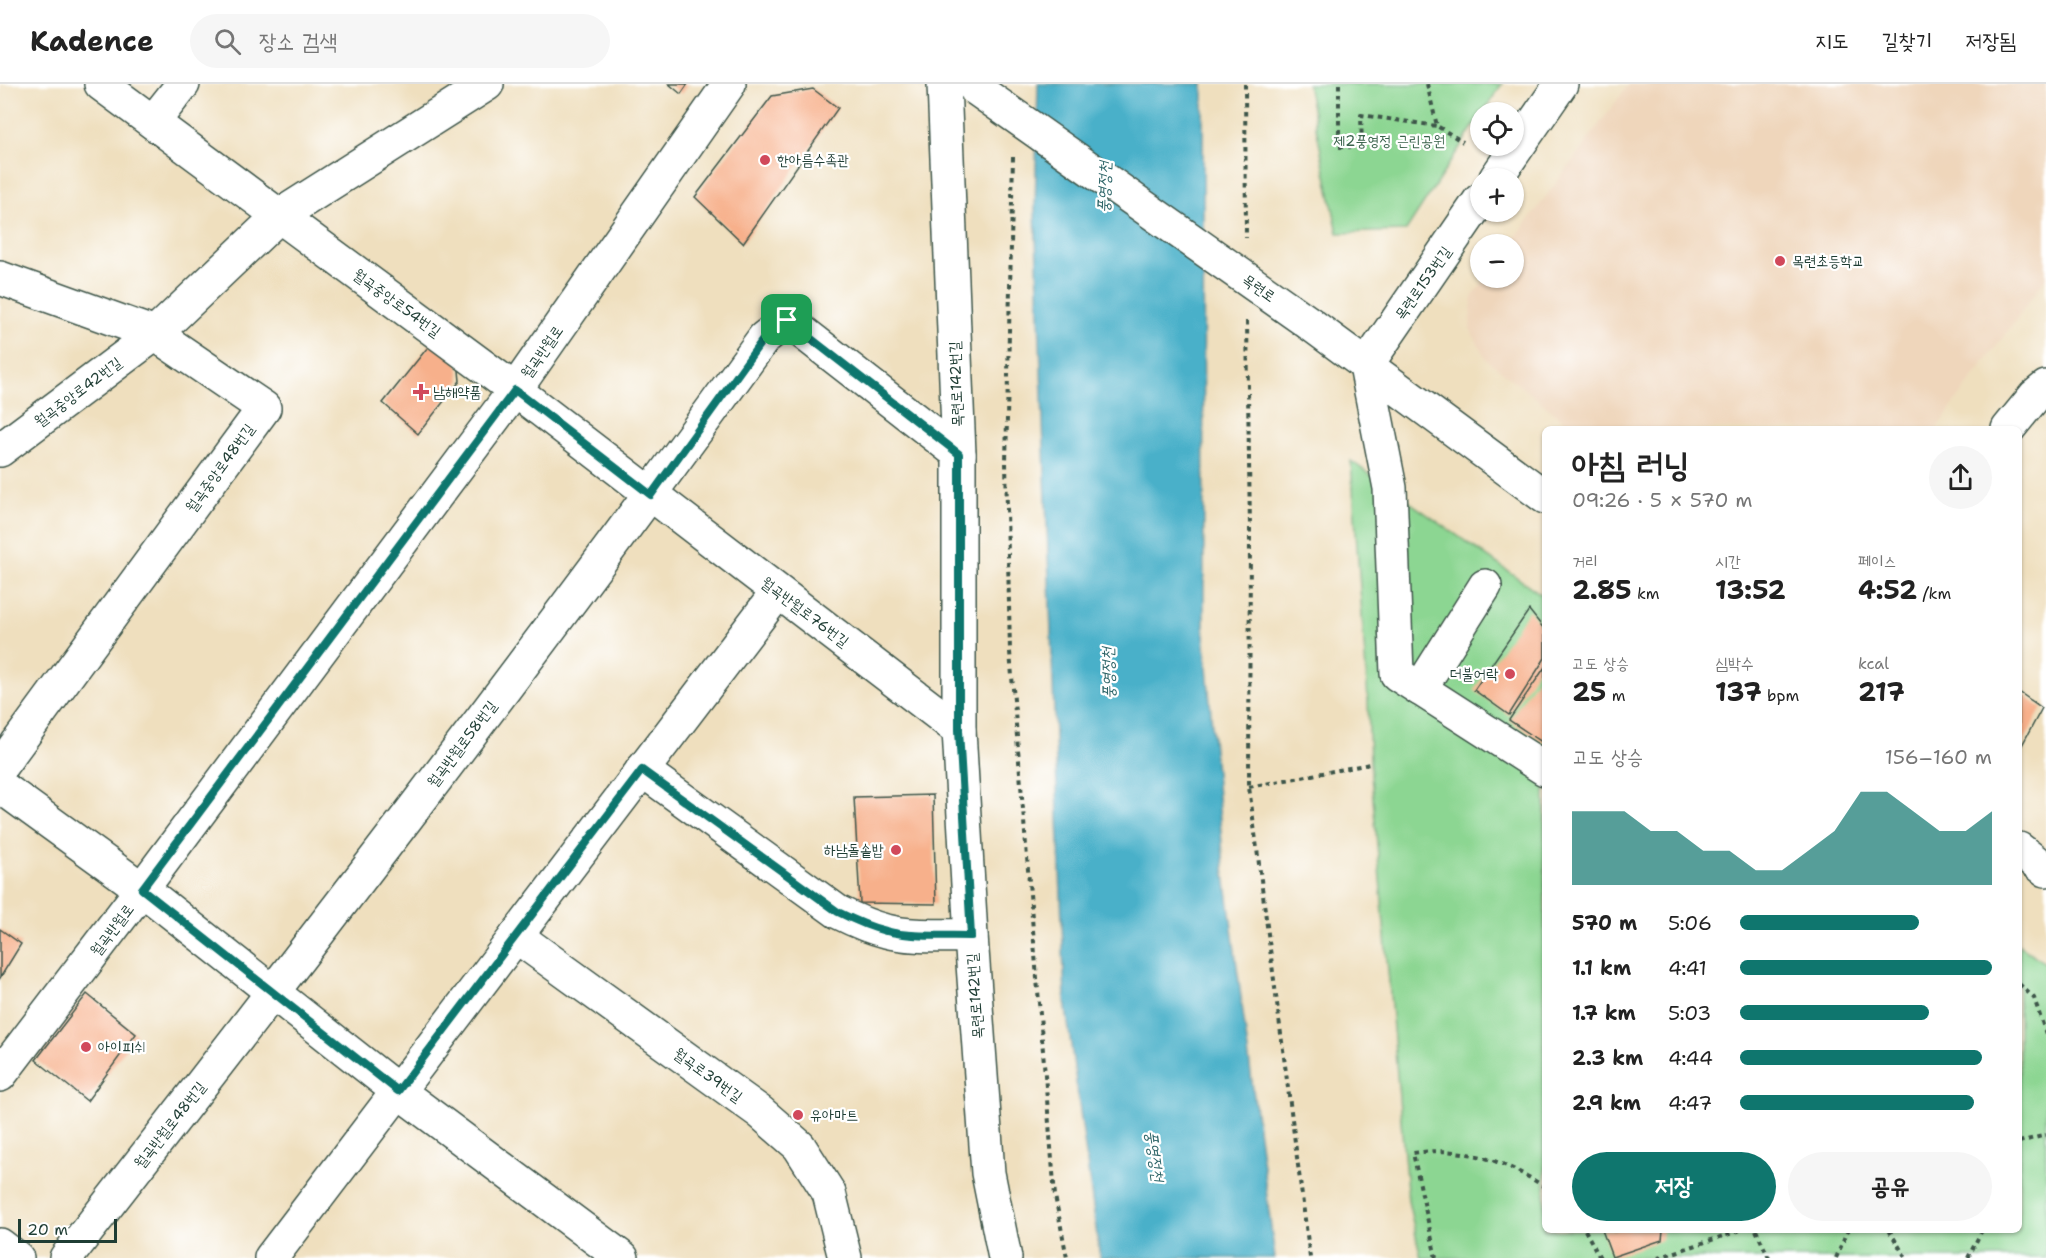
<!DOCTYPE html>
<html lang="ko">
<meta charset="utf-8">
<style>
body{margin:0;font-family:"Shantell Sans","Poor Story",sans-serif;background:#f6f6f6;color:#222;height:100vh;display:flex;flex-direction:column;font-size:22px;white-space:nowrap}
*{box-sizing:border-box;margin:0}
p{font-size:20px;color:#767676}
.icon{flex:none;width:33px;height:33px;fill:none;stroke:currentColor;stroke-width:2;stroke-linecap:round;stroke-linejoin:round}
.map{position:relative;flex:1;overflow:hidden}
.drawer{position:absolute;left:1542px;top:342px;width:480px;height:807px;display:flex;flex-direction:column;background:#fff;border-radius:9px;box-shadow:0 2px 4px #0004}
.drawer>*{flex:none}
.controls{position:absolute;left:1470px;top:18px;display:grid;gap:12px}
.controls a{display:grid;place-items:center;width:54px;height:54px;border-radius:50%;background:#fff;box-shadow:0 2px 4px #0004;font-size:30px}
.scale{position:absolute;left:18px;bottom:15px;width:99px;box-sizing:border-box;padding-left:6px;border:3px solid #1f3d34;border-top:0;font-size:16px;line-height:21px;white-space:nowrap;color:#1f3d34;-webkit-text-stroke:4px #fff;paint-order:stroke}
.pin{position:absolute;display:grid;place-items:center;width:51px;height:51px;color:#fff;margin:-26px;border-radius:12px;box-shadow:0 3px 9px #0006}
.round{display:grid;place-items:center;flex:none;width:63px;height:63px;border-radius:32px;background:#f6f6f6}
.head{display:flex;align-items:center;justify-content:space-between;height:102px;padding:0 30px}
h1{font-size:33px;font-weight:700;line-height:45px}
.figures{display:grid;grid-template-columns:repeat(3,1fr);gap:9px;height:102px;padding:6px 30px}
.figures div{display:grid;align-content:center}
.figures b{font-size:26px;font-weight:700}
.figures small{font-size:16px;font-weight:400}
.figures p{font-size:16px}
.chart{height:168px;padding:12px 30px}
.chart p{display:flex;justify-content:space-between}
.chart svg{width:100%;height:108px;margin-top:6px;fill:#0f766e;opacity:.7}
.primary-button{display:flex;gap:12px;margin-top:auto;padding:12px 30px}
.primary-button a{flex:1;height:69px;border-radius:36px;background:#0f766e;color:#fff;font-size:24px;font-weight:700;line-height:69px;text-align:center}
.primary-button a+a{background:#f6f6f6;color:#222}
ul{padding:0 30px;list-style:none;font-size:20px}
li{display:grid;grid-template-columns:96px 72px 1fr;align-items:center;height:45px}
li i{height:15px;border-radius:8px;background:#0f766e}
header{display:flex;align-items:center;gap:36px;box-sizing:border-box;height:84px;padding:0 30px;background:#fff;border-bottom:2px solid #e0e0e0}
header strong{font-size:28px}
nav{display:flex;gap:33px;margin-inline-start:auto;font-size:21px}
.search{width:420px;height:54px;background:#f6f6f6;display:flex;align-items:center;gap:15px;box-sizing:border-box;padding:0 21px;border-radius:33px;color:#767676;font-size:22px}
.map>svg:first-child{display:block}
.built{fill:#efd6bb}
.green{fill:#8cd692;stroke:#568a63;stroke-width:1.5}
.water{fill:#4ab0c9;stroke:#34767e;stroke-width:1.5}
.building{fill:#f7b08b}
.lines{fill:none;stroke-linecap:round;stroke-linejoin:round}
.minor-casing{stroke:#3e5549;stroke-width:36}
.major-casing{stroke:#3e5549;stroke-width:36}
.path{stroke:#3e5549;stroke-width:4;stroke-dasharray:4.5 4.5;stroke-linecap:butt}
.minor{stroke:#fff;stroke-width:33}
.major{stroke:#fff;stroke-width:33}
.major-bridge-casing{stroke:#3e5549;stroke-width:36;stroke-linecap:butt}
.major-bridge{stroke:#fff;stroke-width:33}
.route-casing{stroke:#fff;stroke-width:12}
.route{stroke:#0f766e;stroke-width:8}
.poi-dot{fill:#d1495b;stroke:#fff;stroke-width:2}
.labels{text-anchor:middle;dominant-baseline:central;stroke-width:4.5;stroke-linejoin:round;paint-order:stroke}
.park-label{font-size:15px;fill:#3a634c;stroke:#fff}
.poi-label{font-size:15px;fill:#1f3d34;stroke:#fff;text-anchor:start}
.street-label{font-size:15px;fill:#1f3d34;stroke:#fff}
.water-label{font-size:16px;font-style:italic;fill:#2e6568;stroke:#fff}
</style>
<header>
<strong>Kadence</strong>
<div class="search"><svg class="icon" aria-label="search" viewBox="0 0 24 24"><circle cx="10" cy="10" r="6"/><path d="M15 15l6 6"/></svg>장소 검색</div>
<nav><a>지도</a><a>길찾기</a><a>저장됨</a></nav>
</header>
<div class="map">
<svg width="2046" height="1174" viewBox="0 0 2046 1174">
<rect width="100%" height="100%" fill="#fff"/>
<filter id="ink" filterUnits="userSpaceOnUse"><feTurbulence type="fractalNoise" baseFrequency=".0167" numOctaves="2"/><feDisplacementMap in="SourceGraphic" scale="12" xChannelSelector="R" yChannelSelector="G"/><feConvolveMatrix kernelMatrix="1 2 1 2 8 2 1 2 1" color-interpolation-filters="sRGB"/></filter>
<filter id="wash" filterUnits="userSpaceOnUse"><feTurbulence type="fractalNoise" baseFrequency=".008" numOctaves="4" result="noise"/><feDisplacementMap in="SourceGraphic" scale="24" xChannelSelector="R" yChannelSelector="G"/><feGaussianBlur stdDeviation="1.35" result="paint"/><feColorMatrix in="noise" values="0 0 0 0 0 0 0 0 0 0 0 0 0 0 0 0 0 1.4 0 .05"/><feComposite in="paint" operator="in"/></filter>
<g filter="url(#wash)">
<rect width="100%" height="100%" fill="#efdfbe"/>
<!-- built -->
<polygon class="built" points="1629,0 2046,0 2046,194 1936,345 1575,345 1486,275 1470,245 1472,213 1486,194 1514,194 1514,160 1511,160"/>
<!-- green -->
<g class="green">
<polygon points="1307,0 1502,0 1483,28 1480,28 1480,32 1406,147 1338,149"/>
<polygon points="1351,377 1545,513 1545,1146 2019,1146 2019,861 2046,880 2046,1174 1421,1174 1408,1117 1370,680 1368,616"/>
</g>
<!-- water -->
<polygon class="water" points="1038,0 1203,0 1204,548 1224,783 1275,1174 1100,1174 1065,917 1035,127"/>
<g id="blocks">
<!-- building -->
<g class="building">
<polygon points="669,0 688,0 681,10"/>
<polygon points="813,5 838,24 743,159 695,113 772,12"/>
<polygon points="432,258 458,276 460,297 418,350 383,319"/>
<polygon points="1529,526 1545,546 1545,574 1509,631 1474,606"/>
<polygon points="1545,583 1545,660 1509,636"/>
<polygon points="2019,608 2042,624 2021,663 2019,661"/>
<polygon points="933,711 936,820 860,819 854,713"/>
<polygon points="0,845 21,860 0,894"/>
<polygon points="87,910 136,950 87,1017 36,976"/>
<polygon points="1602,1146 1663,1146 1662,1156 1612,1173"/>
</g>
</g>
</g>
<g filter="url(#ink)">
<use href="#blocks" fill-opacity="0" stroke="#3e5549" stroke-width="1.5"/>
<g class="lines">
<!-- minor casing -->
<g class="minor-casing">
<g id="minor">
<polyline points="101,0 515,306 959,646"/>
<polyline points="944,0 959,370 959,646 971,852 988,1089 1005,1174"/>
<polyline points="153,38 183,0"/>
<polyline points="1496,94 1561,0"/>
<polyline points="1480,116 1366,282 1390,404 1397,590 1545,685"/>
<polyline points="0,194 155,250 264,324 0,683"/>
<polyline points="2008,345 2035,312 2046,303"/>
<polyline points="0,366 155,250 279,132 487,0"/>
<polyline points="1420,605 1485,502"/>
<path d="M642,686L838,828C854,836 869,843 886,847C913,854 943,851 971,852"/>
<polyline points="0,702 142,805 398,1007 622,1174"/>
<polyline points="516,852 760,1028 799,1062 829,1109 845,1174"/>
<polyline points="0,991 142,805 515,306 729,0"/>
<polyline points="0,1161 17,1174"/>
<path d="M66,1174C303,871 538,566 764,254L787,236L959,370"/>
<polyline points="271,1174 778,508"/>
</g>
</g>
<!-- major casing -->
<g class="major-casing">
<g id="major">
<polyline points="1309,239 1545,413"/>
<polyline points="2019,765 2046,786"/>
</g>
</g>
<!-- path -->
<g class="path">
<polyline points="1245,0 1246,154"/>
<polyline points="1339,0 1339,63 1362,63 1361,31 1437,42"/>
<polyline points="1427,0 1437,42 1463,58"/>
<polyline points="1013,73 1006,378 1010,568 1055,1112 1067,1174"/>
<polyline points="1247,237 1250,445 1249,703 1310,1174"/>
<polyline points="1249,703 1370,680"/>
<polyline points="2019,900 2034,914 2046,950"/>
<polyline points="2019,1058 2046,1051"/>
<polyline points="1585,1146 1600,1174"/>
<polyline points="1756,1146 1769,1174"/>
<polyline points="1889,1146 1906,1174"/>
<path d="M1436,1174L1413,1069C1464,1062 1503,1076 1545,1103"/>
<polyline points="1658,1174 1741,1146"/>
<polyline points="1836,1174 1848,1146"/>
<polyline points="1968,1174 1982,1146"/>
</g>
<!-- minor -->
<use href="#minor" class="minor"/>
<!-- major -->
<use href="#major" class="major"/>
<!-- major-bridge casing -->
<g class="major-bridge-casing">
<polyline id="major-bridge" points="975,4 1309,239"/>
</g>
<!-- major-bridge -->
<use href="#major-bridge" class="major-bridge"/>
</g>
</g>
<g class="lines" filter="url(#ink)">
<!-- route casing -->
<g class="route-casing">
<path id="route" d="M787,236L959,370V646L971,852C943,851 913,854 886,847C869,843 854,836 838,828L642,686L398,1007L142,805L515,306L651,411L764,254Z"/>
</g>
<!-- route -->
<use href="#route" class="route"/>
</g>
<!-- markers -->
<g class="poi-dot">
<circle cx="765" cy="76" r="6"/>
<circle cx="1780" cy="177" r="6"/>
<path d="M418 299h6v6h6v6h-6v6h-6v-6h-6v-6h6z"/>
<circle cx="1510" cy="590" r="6"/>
<circle cx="896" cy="766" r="6"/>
<circle cx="86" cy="963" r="6"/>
<circle cx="798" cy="1031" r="6"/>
</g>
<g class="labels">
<!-- park labels -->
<g class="park-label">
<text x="1389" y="57">제2풍영정 근린공원</text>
</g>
<!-- poi labels -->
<g class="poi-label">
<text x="777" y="76">한아름수족관</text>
<text x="1792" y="177">목련초등학교</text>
<text x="433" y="308">남해약품</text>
<text x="1498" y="590" text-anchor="end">더불어락</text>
<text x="884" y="766" text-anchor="end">하남돌솥밥</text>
<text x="98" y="963">아이피쉬</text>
<text x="810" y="1031">유아마트</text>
</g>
<!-- street labels -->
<g class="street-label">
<text transform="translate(1423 199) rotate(-55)">목련로153번길</text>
<text transform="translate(1259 204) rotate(35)">목련로</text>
<text transform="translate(397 219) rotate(36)">월곡중앙로54번길</text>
<text transform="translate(542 268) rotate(-55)">월곡반월로</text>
<text transform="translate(956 300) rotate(-92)">목련로142번길</text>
<text transform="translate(78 308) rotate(-37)">월곡중앙로42번길</text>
<text transform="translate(220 384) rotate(-54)">월곡중앙로48번길</text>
<text transform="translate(805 528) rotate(37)">월곡반월로76번길</text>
<text transform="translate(462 660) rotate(-53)">월곡반월로58번길</text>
<text transform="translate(112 846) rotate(-53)">월곡반월로</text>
<text transform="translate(975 912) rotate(-94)">목련로142번길</text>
<text transform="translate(708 991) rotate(36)">월곡로39번길</text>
<text transform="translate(170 1041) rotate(-52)">월곡반월로48번길</text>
</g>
<!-- water labels -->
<g class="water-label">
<text transform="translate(1104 103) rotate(-88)">풍영정천</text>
<text transform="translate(1108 589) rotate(-91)">풍영정천</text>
<text transform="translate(1155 1072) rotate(82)">풍영정천</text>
</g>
</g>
</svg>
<div class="controls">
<a><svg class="icon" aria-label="locate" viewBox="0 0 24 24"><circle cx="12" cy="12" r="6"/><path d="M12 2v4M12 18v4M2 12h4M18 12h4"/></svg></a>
<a>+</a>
<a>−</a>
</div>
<div class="scale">20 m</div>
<div class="pin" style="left:787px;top:236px;background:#1e9e55"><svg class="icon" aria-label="arrive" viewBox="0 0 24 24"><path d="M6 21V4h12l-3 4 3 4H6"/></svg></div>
<section class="drawer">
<div class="head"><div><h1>아침 러닝</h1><p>09:26 · 5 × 570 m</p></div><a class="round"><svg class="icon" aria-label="share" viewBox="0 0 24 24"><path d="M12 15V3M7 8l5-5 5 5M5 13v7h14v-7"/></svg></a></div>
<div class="figures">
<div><p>거리</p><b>2.85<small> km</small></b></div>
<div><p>시간</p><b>13:52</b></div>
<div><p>페이스</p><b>4:52<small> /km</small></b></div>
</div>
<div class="figures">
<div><p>고도 상승</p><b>25<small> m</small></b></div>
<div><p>심박수</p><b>137<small> bpm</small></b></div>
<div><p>kcal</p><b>217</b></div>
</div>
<div class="chart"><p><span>고도 상승</span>156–160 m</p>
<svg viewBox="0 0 160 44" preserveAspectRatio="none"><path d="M0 44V14L10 14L20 14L30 22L40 22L50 30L60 30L70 38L80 38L90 30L100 22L110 6L120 6L130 14L140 22L150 22L160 14V44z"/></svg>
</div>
<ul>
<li><b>570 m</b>5:06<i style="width:71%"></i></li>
<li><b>1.1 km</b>4:41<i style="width:100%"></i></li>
<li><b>1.7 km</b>5:03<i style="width:75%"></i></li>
<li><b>2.3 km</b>4:44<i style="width:96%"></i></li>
<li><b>2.9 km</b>4:47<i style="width:93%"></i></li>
</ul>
<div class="primary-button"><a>저장</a><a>공유</a></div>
</section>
</div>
